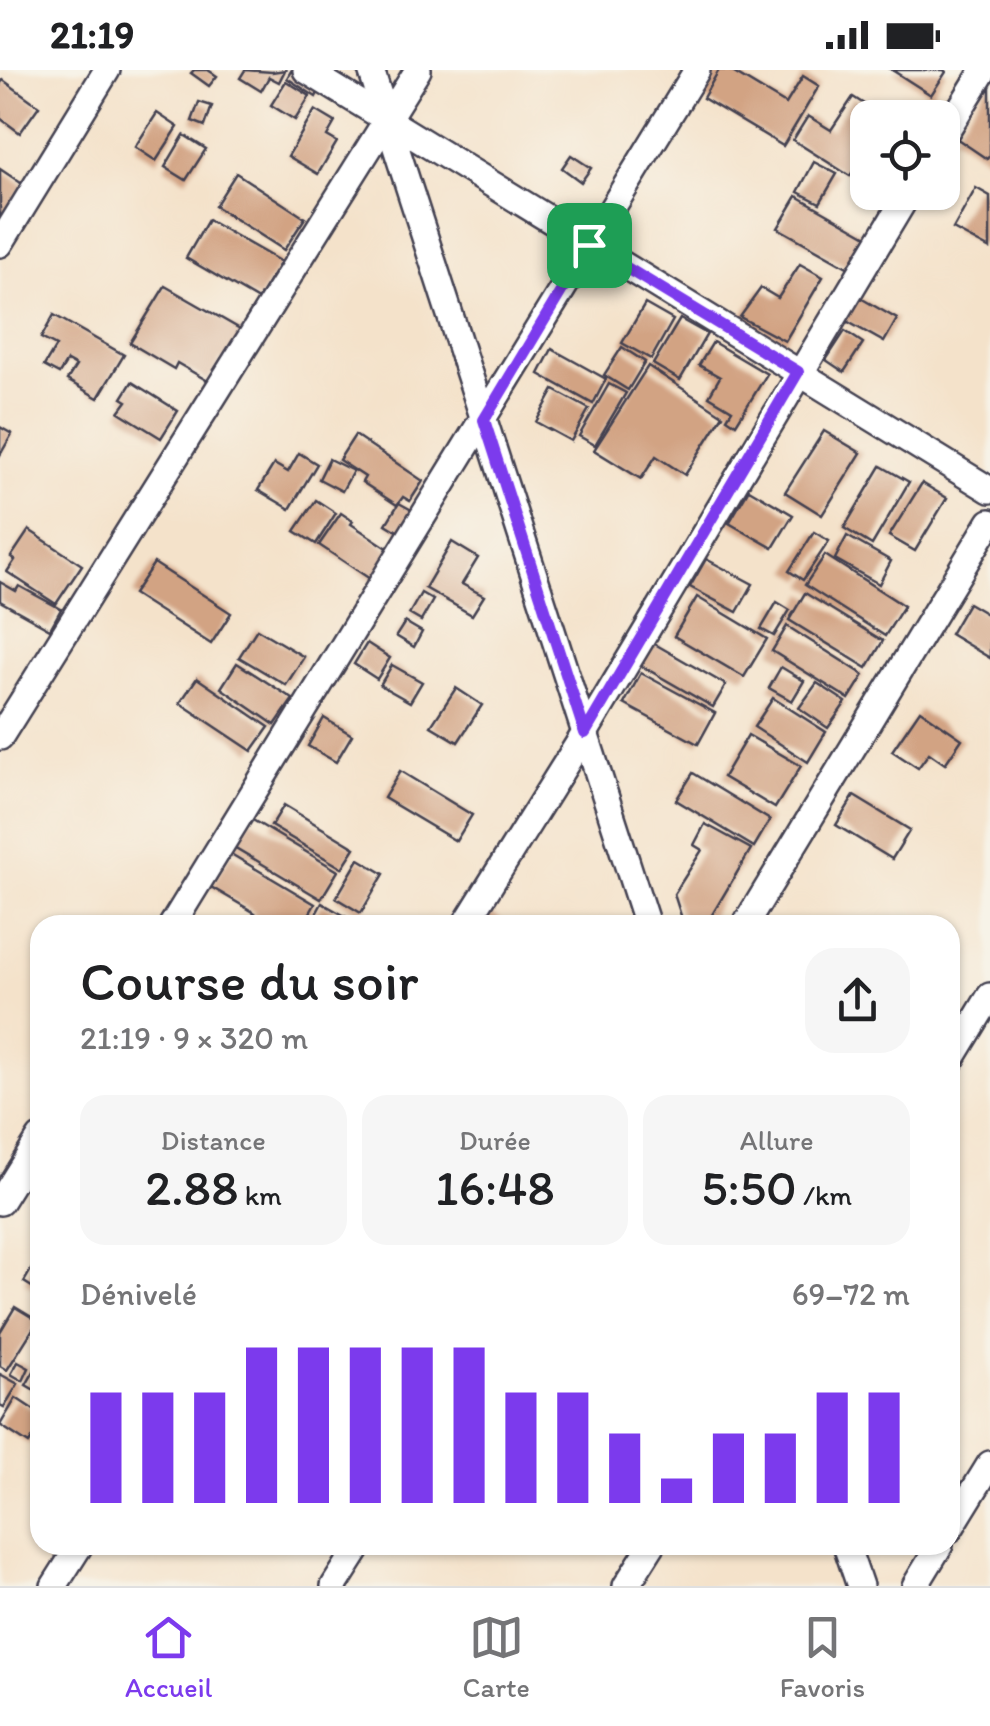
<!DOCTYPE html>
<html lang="fr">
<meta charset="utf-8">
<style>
body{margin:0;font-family:Itim,sans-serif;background:#f6f6f6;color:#202124;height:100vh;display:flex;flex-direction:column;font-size:38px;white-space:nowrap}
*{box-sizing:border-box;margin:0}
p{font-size:32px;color:#757577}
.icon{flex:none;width:55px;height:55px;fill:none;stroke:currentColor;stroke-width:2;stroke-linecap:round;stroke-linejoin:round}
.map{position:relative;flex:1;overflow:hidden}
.drawer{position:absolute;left:30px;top:845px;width:930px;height:640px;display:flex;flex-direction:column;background:#fff;border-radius:30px;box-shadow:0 2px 8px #0004}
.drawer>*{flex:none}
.controls{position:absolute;left:850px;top:30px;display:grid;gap:20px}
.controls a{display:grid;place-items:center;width:110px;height:110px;border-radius:20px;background:#fff;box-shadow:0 2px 8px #0004;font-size:50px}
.pin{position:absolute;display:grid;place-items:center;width:85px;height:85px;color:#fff;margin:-42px;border-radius:20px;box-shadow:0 5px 15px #0006}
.round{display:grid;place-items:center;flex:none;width:105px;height:105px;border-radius:30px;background:#f6f6f6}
.overview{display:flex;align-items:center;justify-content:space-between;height:170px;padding:0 50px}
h1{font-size:55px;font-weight:600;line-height:75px}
.figures{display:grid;grid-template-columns:repeat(3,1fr);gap:15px;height:170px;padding:10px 50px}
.figures div{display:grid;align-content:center;border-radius:25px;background:#f6f6f6;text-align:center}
.figures b{font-size:50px;font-weight:600}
.figures small{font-size:28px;font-weight:400}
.figures p{font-size:28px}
.chart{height:280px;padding:20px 50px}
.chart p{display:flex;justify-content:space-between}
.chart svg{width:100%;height:180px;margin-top:10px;stroke:#7c3aed;stroke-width:6}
.status{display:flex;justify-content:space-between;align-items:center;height:70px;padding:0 50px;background:#fff;direction:ltr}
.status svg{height:28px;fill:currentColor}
.tabs{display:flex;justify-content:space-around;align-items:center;height:140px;border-top:2px solid #e0e0e0;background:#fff;font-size:28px;color:#757577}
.tabs a{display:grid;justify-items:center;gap:5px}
.tabs .current{color:#7c3aed}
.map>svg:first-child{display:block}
.building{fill:#d2a383}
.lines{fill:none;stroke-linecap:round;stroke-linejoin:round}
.street-casing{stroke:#423f50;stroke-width:30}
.street{stroke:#fff;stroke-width:25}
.route-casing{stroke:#fff;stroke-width:20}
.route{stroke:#7c3aed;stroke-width:12}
</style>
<div class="status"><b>21:19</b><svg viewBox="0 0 49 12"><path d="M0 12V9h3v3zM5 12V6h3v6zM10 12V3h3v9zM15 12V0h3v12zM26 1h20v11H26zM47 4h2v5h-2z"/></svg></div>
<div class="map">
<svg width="990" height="1516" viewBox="0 0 990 1516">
<rect width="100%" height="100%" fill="#f7f3e8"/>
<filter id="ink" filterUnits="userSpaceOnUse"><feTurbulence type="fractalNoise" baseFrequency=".01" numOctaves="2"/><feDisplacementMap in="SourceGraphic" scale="20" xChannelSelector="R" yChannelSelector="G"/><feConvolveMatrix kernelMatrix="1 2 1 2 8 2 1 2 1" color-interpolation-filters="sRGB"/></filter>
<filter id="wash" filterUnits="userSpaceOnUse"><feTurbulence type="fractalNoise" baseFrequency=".0048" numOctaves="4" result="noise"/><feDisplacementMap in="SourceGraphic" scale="40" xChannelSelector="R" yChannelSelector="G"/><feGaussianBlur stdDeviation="2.25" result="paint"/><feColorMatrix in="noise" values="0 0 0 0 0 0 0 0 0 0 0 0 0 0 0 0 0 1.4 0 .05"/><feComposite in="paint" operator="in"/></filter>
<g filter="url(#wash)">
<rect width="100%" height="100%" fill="#f4e2ca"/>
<g id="blocks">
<!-- building -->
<g class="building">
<polygon points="194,0 208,0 217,6 209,16 191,3"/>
<polygon points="245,0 272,2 285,0 279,12 269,7 261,21 240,8"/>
<polygon points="719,0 729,0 786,34 803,6 819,16 783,76 703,28"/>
<polygon points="892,0 944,0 946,2 931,25"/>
<polygon points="291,1 320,19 316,27 287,8"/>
<polygon points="3,10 39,36 20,63 0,48 0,14"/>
<polygon points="286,11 310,26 295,50 271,35"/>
<polygon points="990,12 990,85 987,89 953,66"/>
<polygon points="853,27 886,48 868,48 868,78 850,106 793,70 808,46 831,60"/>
<polygon points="199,32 212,36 205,56 192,51"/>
<polygon points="315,40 335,52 327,66 337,72 318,104 288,86"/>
<polygon points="157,43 178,57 156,91 135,77"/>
<polygon points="184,65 206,79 186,110 165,97"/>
<polygon points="571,85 591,98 581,112 562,98"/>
<polygon points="814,92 837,104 820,133 798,122"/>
<polygon points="0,99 24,115 0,152"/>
<polygon points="236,103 305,148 284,180 215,136"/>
<polygon points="976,118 990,126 990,179 953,159"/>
<polygon points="797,126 869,167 851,199 778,158"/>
<polygon points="208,150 281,192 258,230 186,188"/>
<polygon points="800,194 823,207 785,271 740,247 761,218 778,228"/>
<polygon points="165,216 247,263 228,294 221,289 208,311 177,293 174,299 130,273"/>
<polygon points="857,226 897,249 884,272 843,249"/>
<polygon points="645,234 673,250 651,289 622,273"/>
<polygon points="54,245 124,285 98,328 67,310 76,296 67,291 59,304 44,296 56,276 41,268"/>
<polygon points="680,249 707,264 680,310 653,294"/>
<polygon points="845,261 863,273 844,302 826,290"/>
<polygon points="713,272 767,304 736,354 727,348 732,340 709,326 720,307 699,295"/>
<polygon points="622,277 645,292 628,320 604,305"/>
<polygon points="552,279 606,309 593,334 539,304"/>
<polygon points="648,296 723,345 685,405 656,386 641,409 594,380"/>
<polygon points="132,312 178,341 161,368 119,342 127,331 122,328"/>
<polygon points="609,314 626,323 595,375 579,366"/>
<polygon points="554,320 589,339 571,371 536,352"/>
<polygon points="0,357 12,364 0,385"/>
<polygon points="824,361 861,383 822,445 785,422"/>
<polygon points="355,365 423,411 410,431 403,427 397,435 362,412 365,407 339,390"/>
<polygon points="299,383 317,394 290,439 258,420 274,394 288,402"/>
<polygon points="329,389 353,401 342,421 319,409"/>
<polygon points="881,396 909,412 872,475 844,458"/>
<polygon points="922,413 947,428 915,481 889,466"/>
<polygon points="749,419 793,445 773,478 729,453"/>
<polygon points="316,430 336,443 316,474 295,461"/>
<polygon points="399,433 417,443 404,465 386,454"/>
<polygon points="341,443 353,451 351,454 392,481 376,513 319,475"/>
<polygon points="29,460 82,495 56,534 7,502 15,490 11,487"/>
<polygon points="814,462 829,471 803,510 789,501"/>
<polygon points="847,466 891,491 879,514 835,489"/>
<polygon points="452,472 478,488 462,514 484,526 472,545 425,518"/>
<polygon points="825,485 904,536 885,566 805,515"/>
<polygon points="706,489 753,514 737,542 690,517"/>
<polygon points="154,493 231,543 211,574 133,524"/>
<polygon points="0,512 16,521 19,516 61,539 50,559 0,531"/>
<polygon points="421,523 433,530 421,551 409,544"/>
<polygon points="805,523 883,571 867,598 789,550"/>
<polygon points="697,527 767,569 744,607 674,566"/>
<polygon points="777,532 790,540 774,566 761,559"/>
<polygon points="968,533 990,546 990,588 950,564"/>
<polygon points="405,552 422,562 414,577 396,566"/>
<polygon points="787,556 864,605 849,629 772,581"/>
<polygon points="257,559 304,587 286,615 239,587"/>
<polygon points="367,573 390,588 377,609 354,594"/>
<polygon points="653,573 726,615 713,637 640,595"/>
<polygon points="237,593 293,629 275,655 221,618"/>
<polygon points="392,595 422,612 410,632 380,615"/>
<polygon points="781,597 804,611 792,631 769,618"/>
<polygon points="641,603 715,643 698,674 624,634"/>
<polygon points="197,608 269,657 252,681 180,633"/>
<polygon points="817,613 846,632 828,658 799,638"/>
<polygon points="456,618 482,635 458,672 431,656"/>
<polygon points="773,628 826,662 808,692 754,657"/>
<polygon points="920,640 962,669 945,694 929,683 918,698 892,681"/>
<polygon points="324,648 352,665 336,692 308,676"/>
<polygon points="748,665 801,696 775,738 723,707"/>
<polygon points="400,701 472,745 456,771 384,728"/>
<polygon points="693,703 770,750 754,777 676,730"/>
<polygon points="854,726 910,760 892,789 836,755"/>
<polygon points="284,735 355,778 342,798 271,756"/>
<polygon points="251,749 338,801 321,829 234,777"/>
<polygon points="705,754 751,779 706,855 684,855 674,824 702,780 694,775"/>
<polygon points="231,784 315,834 303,855 261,855 251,849 255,843 211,817"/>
<polygon points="359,789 384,804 361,843 336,828"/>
<polygon points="322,833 345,846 340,855 310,855"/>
<polygon points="491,843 510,855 483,855"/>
<polygon points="40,1184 40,1222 24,1212"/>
<polygon points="15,1237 38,1251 7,1300 0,1296 0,1262"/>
<polygon points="18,1292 29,1298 23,1311 11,1304"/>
<polygon points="37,1296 40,1298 40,1323 26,1315"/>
<polygon points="0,1304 18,1314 4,1337 0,1335"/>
<polygon points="16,1328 40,1344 40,1357 29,1374 0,1355"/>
</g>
</g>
</g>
<g filter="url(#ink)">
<use href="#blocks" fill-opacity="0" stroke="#423f50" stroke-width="2.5"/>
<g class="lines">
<!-- street casing -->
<g class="street-casing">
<g id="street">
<polyline points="306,0 990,420"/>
<polyline points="371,0 647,855"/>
<polyline points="942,68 984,0"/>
<polyline points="0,174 107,0"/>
<polyline points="0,667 418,0"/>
<polyline points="172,855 697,0"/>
<polyline points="465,855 585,663 909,122"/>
<polyline points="745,855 990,452"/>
<polyline points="950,992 990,926"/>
<polyline points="0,1132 40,1068"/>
<polyline points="950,1459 990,1394"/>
<polyline points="846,1475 860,1516"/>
<polyline points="54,1516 80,1475"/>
<polyline points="334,1516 360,1475"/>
<polyline points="626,1516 652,1475"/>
<polyline points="915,1516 940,1475"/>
</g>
</g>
<!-- street -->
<use href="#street" class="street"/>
</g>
</g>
<g class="lines" filter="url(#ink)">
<!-- route casing -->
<g class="route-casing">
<polygon id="route" points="589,175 798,302 585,663 484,350"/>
</g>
<!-- route -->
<use href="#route" class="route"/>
</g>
</svg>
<div class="controls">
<a><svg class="icon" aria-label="locate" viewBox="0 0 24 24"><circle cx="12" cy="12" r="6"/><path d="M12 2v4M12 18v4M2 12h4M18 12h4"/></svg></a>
</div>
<div class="pin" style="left:589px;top:175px;background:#1e9e55"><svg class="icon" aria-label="arrive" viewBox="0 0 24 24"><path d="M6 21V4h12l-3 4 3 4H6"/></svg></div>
<section class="drawer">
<div class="overview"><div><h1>Course du soir</h1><p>21:19 · 9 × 320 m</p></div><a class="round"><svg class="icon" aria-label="share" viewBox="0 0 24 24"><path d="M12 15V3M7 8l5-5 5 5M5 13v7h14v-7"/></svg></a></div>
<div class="figures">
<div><p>Distance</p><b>2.88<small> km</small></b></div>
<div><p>Durée</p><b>16:48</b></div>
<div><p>Allure</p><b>5:50<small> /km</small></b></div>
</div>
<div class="chart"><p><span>Dénivelé</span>69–72 m</p>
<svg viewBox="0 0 160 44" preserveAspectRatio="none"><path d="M5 44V17M15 44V17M25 44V17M35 44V6M45 44V6M55 44V6M65 44V6M75 44V6M85 44V17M95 44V17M105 44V27M115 44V38M125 44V27M135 44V27M145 44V17M155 44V17"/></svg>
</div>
</section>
</div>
<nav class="tabs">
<a class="current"><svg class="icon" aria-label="home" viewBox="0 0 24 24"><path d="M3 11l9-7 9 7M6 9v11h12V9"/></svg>Accueil</a>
<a><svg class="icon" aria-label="map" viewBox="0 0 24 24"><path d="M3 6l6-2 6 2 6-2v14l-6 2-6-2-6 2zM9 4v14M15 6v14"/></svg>Carte</a>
<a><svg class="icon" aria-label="saved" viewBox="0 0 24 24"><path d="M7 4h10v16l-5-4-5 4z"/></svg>Favoris</a>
</nav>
